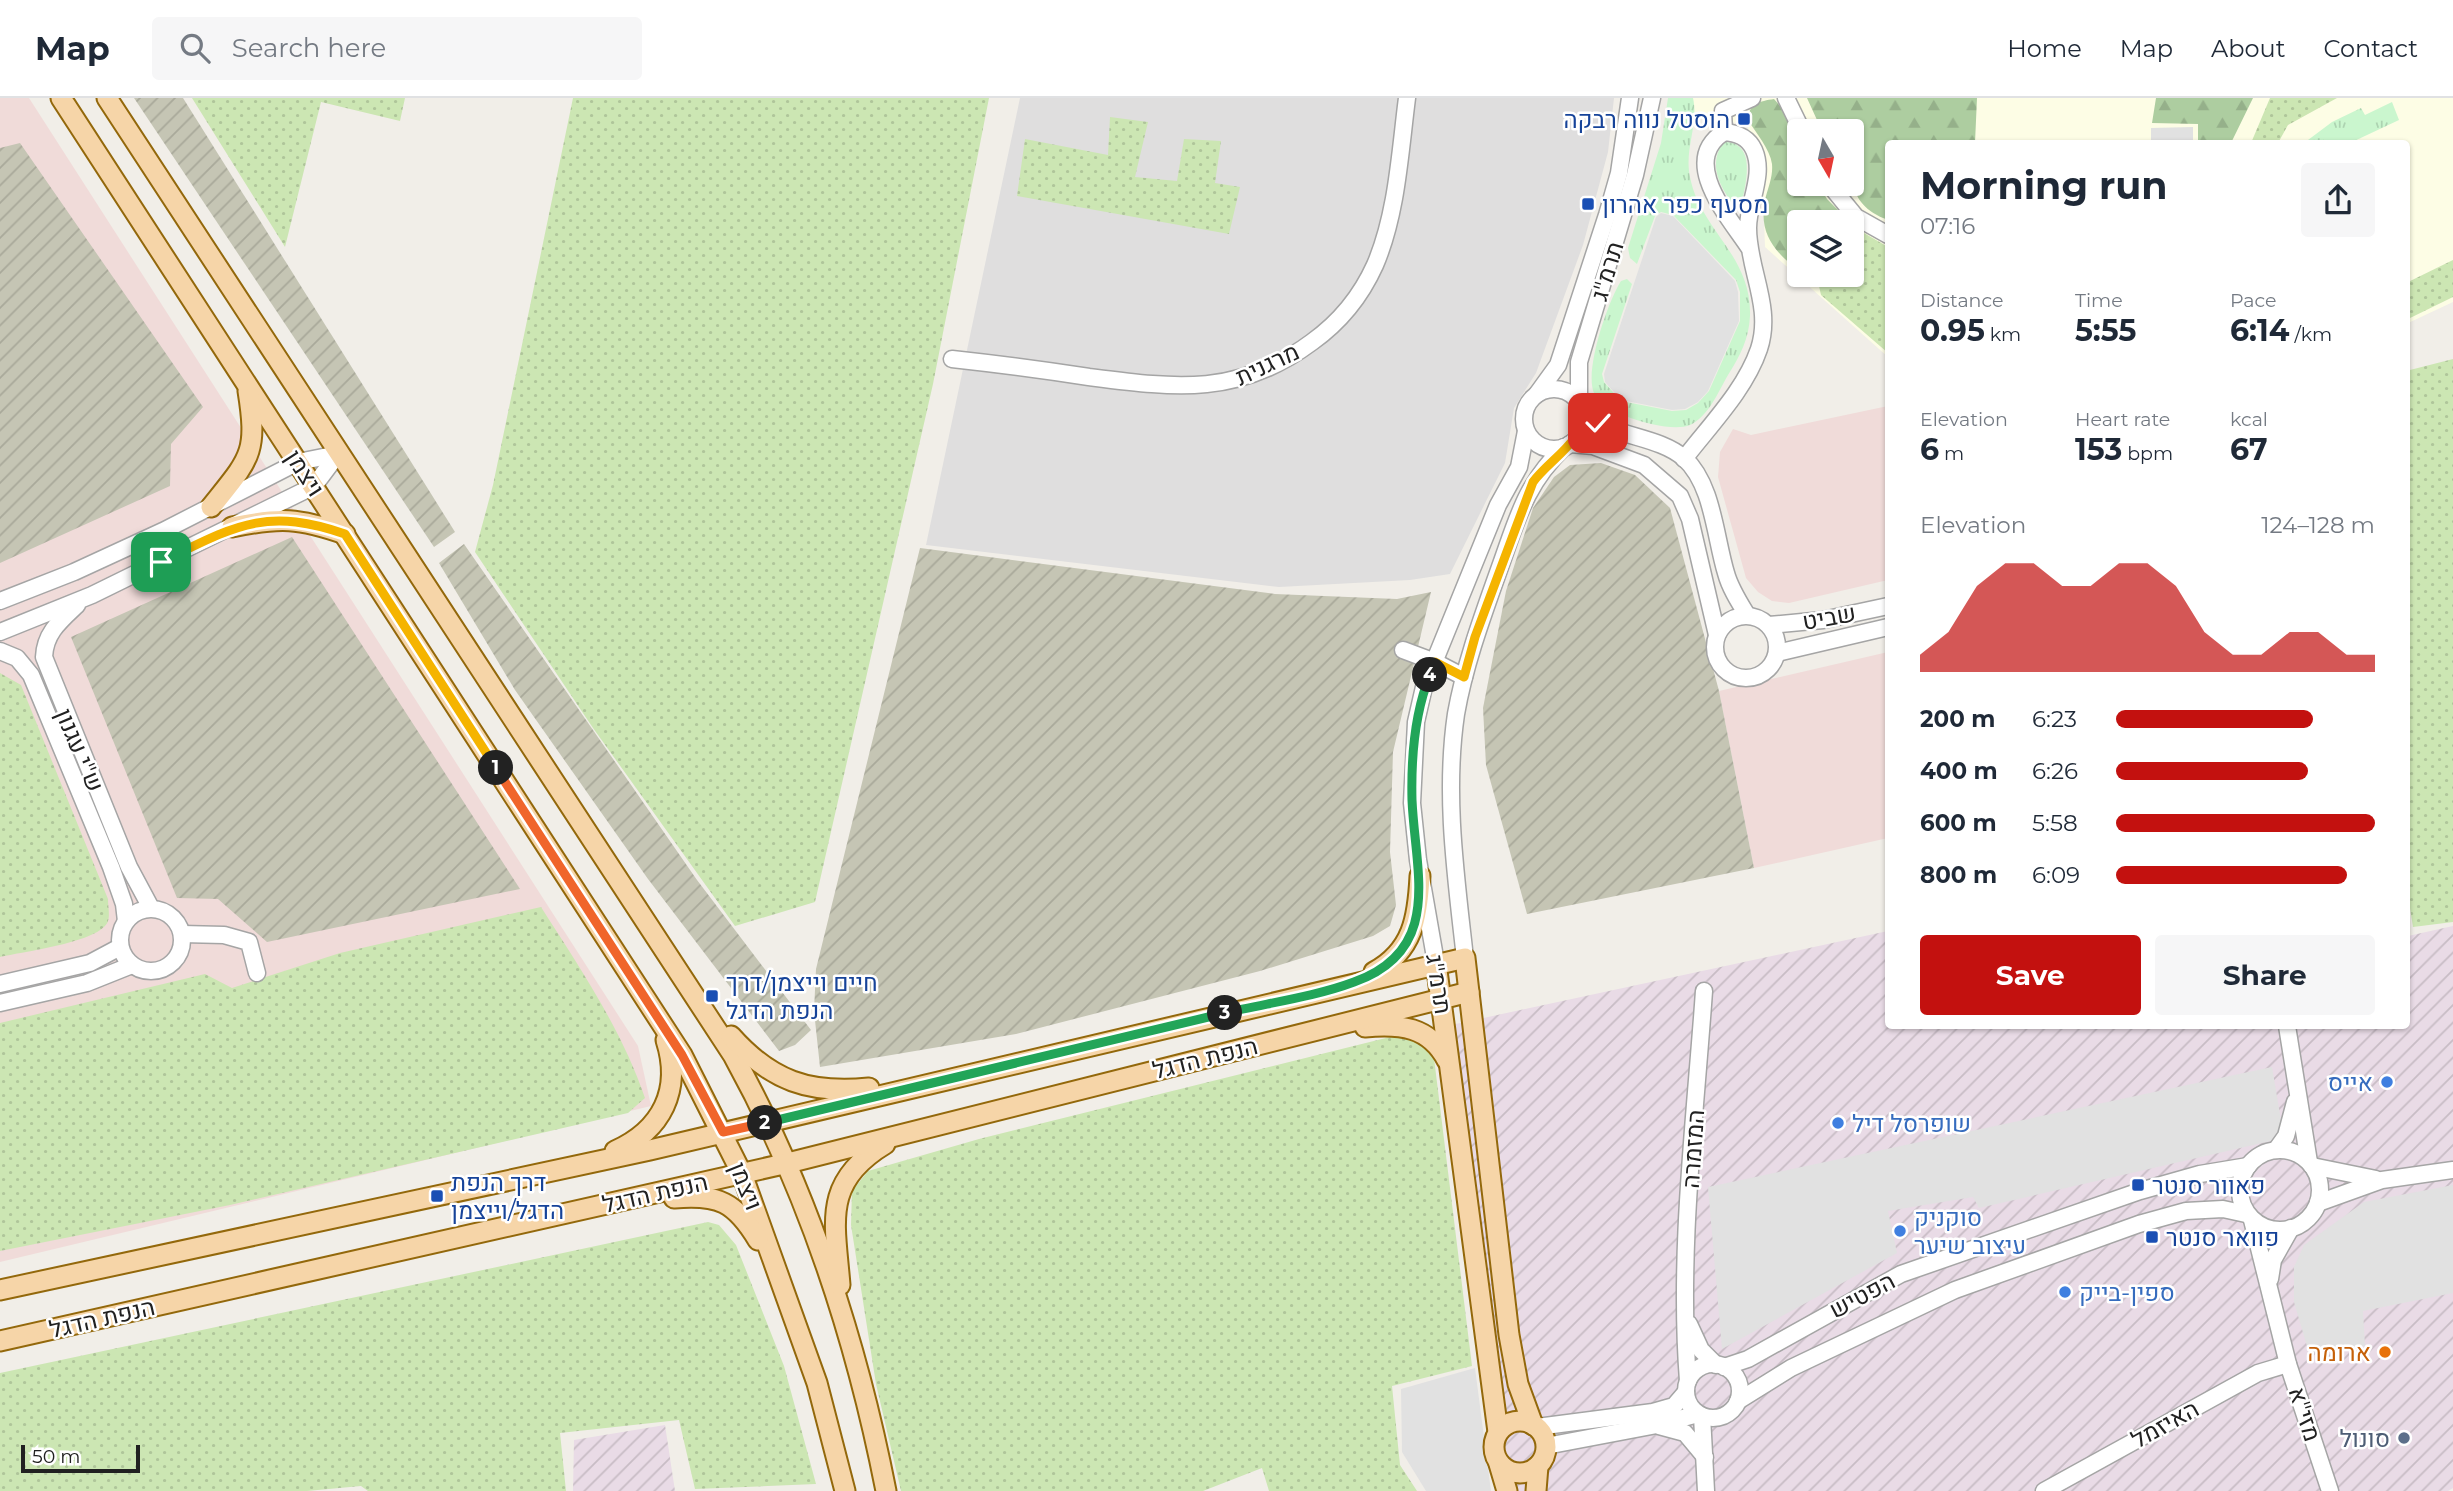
<!DOCTYPE html>
<meta charset="utf-8">
<style>
body{margin:0;font-family:Montserrat,Heebo,sans-serif;background:#f6f6f7;color:#1f2937;height:100vh;display:flex;flex-direction:column;font-size:26px;white-space:nowrap}
*{box-sizing:border-box;margin:0}
p{font-size:23px;color:#747a83}
.icon{flex:none;width:38px;height:38px;fill:none;stroke:currentColor;stroke-width:2;stroke-linecap:round;stroke-linejoin:round}
.map{position:relative;flex:1;overflow:hidden}
.sheet{position:absolute;left:1885px;top:42px;width:525px;height:889px;display:flex;flex-direction:column;background:#fff;border-radius:7px;box-shadow:0 2px 5px #0004}
.sheet>*{flex:none}
.needle{width:46px;rotate:171deg}
.buttons{position:absolute;left:1787px;top:21px;display:grid;gap:14px}
.buttons a{display:grid;place-items:center;width:77px;height:77px;border-radius:7px;background:#fff;box-shadow:0 2px 5px #0004;font-size:35px}
.scale{position:absolute;left:21px;bottom:18px;width:119px;box-sizing:border-box;padding-left:7px;border:4px solid #212121;border-top:0;font-size:19px;line-height:24px;white-space:nowrap;color:#212121;-webkit-text-stroke:5px #fff;paint-order:stroke}
.pin{position:absolute;display:grid;place-items:center;width:60px;height:60px;color:#fff;margin:-30px;border-radius:14px;box-shadow:0 4px 10px #0006}
.km{position:absolute;width:35px;height:35px;margin:-18px;border-radius:50%;background:#222;color:#fff;font-size:19px;line-height:35px;text-align:center}
.round{display:grid;place-items:center;flex:none;width:74px;height:74px;border-radius:7px;background:#f6f6f7}
.headline{display:flex;align-items:center;justify-content:space-between;height:119px;padding:0 35px}
h1{font-size:38px;font-weight:700;line-height:52px}
.metrics{display:grid;grid-template-columns:repeat(3,1fr);gap:10px;height:119px;padding:7px 35px}
.metrics div{display:grid;align-content:center}
.metrics b{font-size:30px;font-weight:700}
.metrics small{font-size:19px;font-weight:400}
.metrics p{font-size:19px}
.chart{height:196px;padding:14px 35px}
.chart p{display:flex;justify-content:space-between}
.chart svg{width:100%;height:126px;margin-top:7px;fill:#c3110f;opacity:.7}
.cta{display:flex;gap:14px;margin-top:auto;padding:14px 35px}
.cta a{flex:1;height:80px;border-radius:7px;background:#c3110f;color:#fff;font-size:28px;font-weight:700;line-height:80px;text-align:center}
.cta a+a{background:#f6f6f7;color:#1f2937}
ul{padding:0 35px;list-style:none;font-size:23px}
li{display:grid;grid-template-columns:112px 84px 1fr;align-items:center;height:52px}
li i{height:18px;border-radius:9px;background:#c3110f}
header{display:flex;align-items:center;gap:42px;box-sizing:border-box;height:98px;padding:0 35px;background:#fff;border-bottom:2px solid #e0e1e3}
header strong{font-size:33px}
nav{display:flex;gap:38px;margin-inline-start:auto;font-size:24px}
.search{width:490px;height:63px;background:#f6f6f7;display:flex;align-items:center;gap:18px;box-sizing:border-box;padding:0 24px;border-radius:7px;color:#747a83;font-size:26px}
.map>svg:first-child{display:block}
.residential{fill:#dfdede}
.commercial{fill:#f0dbd9}
.industrial{fill:url(#industrial-furrows)}
.education{fill:#fdfde5;fill-rule:evenodd}
.construction{fill:url(#construction-furrows)}
.grass{fill:url(#grass-dots)}
.forest{fill:url(#forest-firs)}
.park{fill:url(#park-tufts)}
.parking{fill:#e1e1e1}
.lines{fill:none;stroke-linecap:round;stroke-linejoin:round}
.minor-casing{stroke:#a5a5a5;stroke-width:19}
.major-casing{stroke:#93680b;stroke-width:23}
.minor{stroke:#fff;stroke-width:16}
.major{stroke:#f6d5a8;stroke-width:19}
.split-1-casing{stroke:#fff;stroke-width:14}
.split-2-casing{stroke:#fff;stroke-width:14}
.split-3-casing{stroke:#fff;stroke-width:14}
.split-4-casing{stroke:#fff;stroke-width:14}
.split-5-casing{stroke:#fff;stroke-width:14}
.split-1{stroke:#f5b400;stroke-width:9}
.split-2{stroke:#f0652b;stroke-width:9}
.split-3{stroke:#22a559;stroke-width:9}
.split-4{stroke:#22a559;stroke-width:9}
.split-5{stroke:#f5b400;stroke-width:9}
.transit-dot{fill:#1a4fb4;stroke:#fff;stroke-width:2.5}
.shop-dot{fill:#3f7fe0;stroke:#fff;stroke-width:2.5}
.food-dot{fill:#e8710a;stroke:#fff;stroke-width:2.5}
.service-dot{fill:#5c6f8a;stroke:#fff;stroke-width:2.5}
.labels{text-anchor:middle;dominant-baseline:central;stroke-width:5;stroke-linejoin:round;paint-order:stroke}
.transit-label{font-size:24px;fill:#164399;stroke:#fff;text-anchor:start}
.street-label{font-size:24px;fill:#212121;stroke:#fff}
.shop-label{font-size:24px;fill:#366cbe;stroke:#fff;text-anchor:start}
.food-label{font-size:24px;fill:#c56008;stroke:#fff;text-anchor:end}
.service-label{font-size:24px;fill:#4e5e75;stroke:#fff;text-anchor:end}
</style>
<header>
<strong>Map</strong>
<div class="search"><svg class="icon" aria-label="search" viewBox="0 0 24 24"><circle cx="10" cy="10" r="6"/><path d="M15 15l6 6"/></svg>Search here</div>
<nav><a>Home</a><a>Map</a><a>About</a><a>Contact</a></nav>
</header>
<div class="map">
<svg width="2453" height="1393" viewBox="0 0 2453 1393">
<defs>
<pattern id="industrial-furrows" width="10" height="10" patternUnits="userSpaceOnUse" patternTransform="scale(1.75)"><rect width="10" height="10" fill="#e9dbe6"/><path d="M-1 1l2-2M0 10L10 0M9 11l2-2" fill="none" stroke="#c8bcc5"/></pattern>
<pattern id="construction-furrows" width="10" height="10" patternUnits="userSpaceOnUse" patternTransform="scale(1.75)"><rect width="10" height="10" fill="#c5c5b4"/><path d="M-1 1l2-2M0 10L10 0M9 11l2-2" fill="none" stroke="#a9a99a"/></pattern>
<pattern id="grass-dots" width="8" height="8" patternUnits="userSpaceOnUse" patternTransform="scale(1.75)"><rect width="8" height="8" fill="#cce6b3"/><path d="M2 2h.1M6 6h.1" fill="none" stroke="#afc59a" stroke-width="1.8" stroke-linecap="round"/></pattern>
<pattern id="forest-firs" width="22" height="20" patternUnits="userSpaceOnUse" patternTransform="scale(1.75)"><rect width="22" height="20" fill="#adcda0"/><path d="M5 1l3.5 6h-7zM16 11l3.5 6h-7z" fill="#95b08a"/></pattern>
<pattern id="park-tufts" width="24" height="20" patternUnits="userSpaceOnUse" patternTransform="scale(1.75)"><rect width="24" height="20" fill="#caf6ce"/><path d="M3 7l-1-3M5 7V3M7 7l1-3M15 17l-1-3M17 17v-4M19 17l1-3" fill="none" stroke="#add3b1"/></pattern>
</defs>
<rect width="100%" height="100%" fill="#f1eee8"/>
<!-- residential -->
<polygon class="residential" points="1020,0 1614,0 1608,54 1583,147 1536,275 1514,310 1505,365 1450,476 1410,482 1279,489 926,447"/>
<!-- commercial -->
<g class="commercial">
<polygon points="0,0 29,0 638,948 651,1008 0,1164"/>
<polygon points="1888,308 1888,482 1789,505 1772,503 1758,494 1746,480 1718,379 1720,354 1733,331 1751,337"/>
<polygon points="1888,554 1888,740 1754,770 1719,593"/>
</g>
<!-- industrial -->
<g class="industrial">
<polygon points="2453,828 2453,1390 2448,1393 1498,1393 1437,930 1888,833 1888,928 2406,928 2406,831 2408,838"/>
<polygon points="665,1327 675,1393 573,1393 574,1342"/>
</g>
<!-- education -->
<path class="education" d="M1681,0H2453V204L2406,226V46H1888V259L1765,149L1762,60L1747,28L1683,11ZM1799,33H1852V86H1799ZM1799,124H1852V177H1799Z"/>
<!-- construction -->
<g class="construction">
<polygon points="134,0 183,0 455,434 434,449"/>
<polygon points="20,45 203,309 171,346 170,388 0,465 0,50"/>
<polygon points="1601,365 1635,377 1670,410 1719,593 1754,770 1527,816 1486,667 1483,610 1506,493 1533,410 1554,379 1570,367"/>
<polygon points="292,439 520,791 267,844 218,801 177,800 71,539"/>
<polygon points="464,446 697,782 811,932 795,947 779,953 648,781 515,592 439,465"/>
<polygon points="920,450 1275,496 1397,501 1431,494 1393,654 1390,754 1396,807 1390,828 1373,838 1260,873 1016,936 820,969 814,913 816,871"/>
</g>
<!-- grass -->
<g class="grass">
<polygon points="192,0 405,0 400,23 321,4 285,149"/>
<polygon points="573,0 989,0 933,286 815,804 735,828 593,630 475,454 493,387"/>
<polygon points="2270,0 2337,0 2288,27 2278,45 2251,45"/>
<polygon points="1110,19 1148,24 1135,79 1177,83 1184,41 1221,43 1215,85 1240,89 1229,136 1017,98 1025,41 1108,57"/>
<polygon points="1852,128 1888,149 1888,255 1821,197 1819,188 1832,186 1838,177 1852,177"/>
<polygon points="2453,162 2453,199 2406,222 2406,185"/>
<polygon points="2453,261 2453,824 2413,829 2406,785 2406,273"/>
<path d="M0,575L21,587L108,801C108,808 110,817 108,823C102,844 21,854 0,859Z"/>
<path d="M541,809C580,870 622,932 645,1000L628,1015L230,1107L0,1153V925L205,876L232,890L340,855Z"/>
<polygon points="1419,936 1433,952 1472,1268 1392,1288 1400,1367 1417,1393 1269,1393 1262,1370 1203,1393 901,1393 876,1286 851,1127 852,1093 868,1073 979,1041 1398,937"/>
<polygon points="708,1124 719,1127 736,1147 784,1268 816,1386 695,1391 679,1322 560,1335 566,1393 368,1393 361,1388 307,1393 0,1393 0,1275"/>
</g>
<!-- forest -->
<g class="forest">
<path d="M1807,0H1977L1975,45L1888,46V122C1843,105 1852,73 1852,33H1822Z"/>
<polygon points="2156,0 2253,0 2231,45 2198,46 2198,26 2152,25"/>
<path d="M1774,1C1796,24 1799,55 1799,86H1818L1827,101L1846,120L1844,124H1799V173C1773,153 1757,133 1766,98C1769,87 1773,78 1772,66C1770,51 1756,35 1748,22C1748,6 1760,3 1774,1Z"/>
</g>
<!-- park -->
<g class="park">
<path d="M1668,0H1693C1699,27 1684,51 1690,79C1700,132 1752,157 1750,218C1749,241 1740,258 1728,277C1718,294 1709,318 1690,327C1669,336 1603,316 1594,295C1584,273 1608,203 1621,183L1627,181L1632,186L1602,276L1604,284L1621,303L1672,313L1686,312L1698,305L1709,293L1740,223V194L1736,182L1673,117L1661,114L1655,118L1637,166L1630,160L1628,150L1661,45Z"/>
<polygon points="2392,4 2399,22 2350,45 2304,45 2332,24 2361,10 2365,17"/>
<path d="M1726,44C1758,46 1745,89 1741,109L1736,112C1723,91 1707,71 1722,46Z"/>
</g>
<!-- parking -->
<g class="parking">
<polygon points="2193,29 2193,45 2151,45 2151,30"/>
<polygon points="1661,115 1673,118 1735,183 1738,194 1739,223 1708,293 1698,304 1685,311 1672,312 1621,302 1605,284 1604,276 1656,119"/>
<polygon points="2272,969 2284,1040 1979,1110 1973,1099 1888,1113 1897,1155 1722,1251 1708,1089"/>
<polygon points="2453,1087 2453,1195 2363,1213 2365,1248 2309,1255 2294,1204 2294,1169 2304,1147 2364,1104"/>
<polygon points="1475,1270 1491,1393 1426,1393 1402,1354 1401,1291"/>
</g>
<g class="lines">
<!-- minor casing -->
<g class="minor-casing">
<g id="minor">
<polyline points="1786,0 1802,33"/>
<polyline points="1724,34 1723,13 1752,0"/>
<polyline points="1829,86 1856,119 1888,137"/>
<path d="M952,261C998,266 1043,272 1089,279C1175,290 1238,299 1312,244C1340,224 1361,198 1375,167C1397,116 1400,54 1407,0"/>
<circle cx="1554" cy="321" r="30"/>
<polyline points="1537,296 1558,267 1607,117 1619,75 1630,0"/>
<polyline points="1579,305 1579,264 1635,77 1652,0"/>
<path d="M1583,313C1609,340 1656,336 1684,360C1713,386 1715,439 1726,475C1730,490 1739,504 1747,517"/>
<polyline points="1570,346 1593,348 1644,367 1680,398 1690,421 1717,537"/>
<path d="M1684,361C1710,327 1745,292 1759,251C1773,209 1748,172 1748,130C1748,104 1765,77 1754,52C1748,39 1737,35 1724,34C1678,64 1730,120 1750,151"/>
<polyline points="0,503 74,474 163,433 298,364 338,356"/>
<path d="M77,507C60,523 45,535 44,559L129,769L151,810"/>
<circle cx="1746" cy="549" r="31"/>
<polyline points="1769,527 1823,522 1888,508"/>
<polyline points="0,534 92,497 314,388 338,356"/>
<polyline points="1403,552 1435,564 1464,579"/>
<polyline points="0,553 17,560 31,577 111,769 124,806 126,823"/>
<polyline points="1777,555 1888,529"/>
<circle cx="151" cy="842" r="31"/>
<polyline points="182,836 224,837 249,844 257,875"/>
<path d="M1465,860C1456,779 1444,697 1456,616C1465,565 1483,517 1500,469C1518,419 1525,387 1564,349"/>
<polyline points="1436,865 1418,762 1412,705 1416,624 1424,589 1498,407 1519,369 1526,333"/>
<polyline points="0,886 90,865 120,849"/>
<polyline points="0,905 87,885 132,867"/>
<polyline points="2287,928 2309,1064"/>
<polyline points="2276,1052 2286,1038 2295,1004"/>
<circle cx="2280" cy="1092" r="40"/>
<polyline points="2312,1068 2376,1081"/>
<polyline points="2318,1105 2382,1082 2453,1072"/>
<polyline points="2252,1122 2288,1266 2330,1393"/>
<polyline points="2270,1181 2273,1162 2291,1130"/>
<polyline points="1689,1226 1701,1252 1716,1267"/>
<circle cx="1713" cy="1293" r="27"/>
<polyline points="1724,1269 1748,1261 1901,1176 2140,1093 2200,1076 2248,1068"/>
<path d="M1688,1283C1678,1154 1695,1022 1704,893"/>
<polyline points="1738,1303 1791,1270 1955,1192 2139,1126 2186,1113 2223,1111 2246,1116"/>
<polyline points="1702,1318 1706,1393"/>
<polyline points="1659,1328 1685,1335 1705,1359"/>
<polyline points="1537,1329 1653,1314 1674,1308 1686,1294"/>
<polyline points="1546,1348 1657,1327 1698,1316"/>
<polyline points="2044,1393 2258,1275 2288,1266"/>
</g>
</g>
<!-- major casing -->
<g class="major-casing">
<g id="major">
<polyline points="61,0 682,957 742,1076 817,1285 845,1393"/>
<path d="M107,0L733,957C808,1093 856,1240 886,1393"/>
<path d="M211,409C250,360 258,356 248,293"/>
<path d="M232,429C280,419 299,420 345,436"/>
<polyline points="1436,865 1498,1334"/>
<path d="M1374,874C1413,853 1418,819 1420,778"/>
<path d="M1365,929C1400,926 1429,928 1447,962"/>
<path d="M731,938C771,983 809,996 869,990"/>
<path d="M615,1053C662,1032 682,992 666,942"/>
<path d="M674,1100C719,1096 735,1104 758,1142"/>
<path d="M840,1187C835,1124 822,1084 885,1046"/>
<polyline points="0,1192 650,1052 1465,860 1509,1237 1518,1286 1533,1327"/>
<polyline points="0,1243 788,1065 1469,894"/>
<circle cx="1520" cy="1349" r="26"/>
<polyline points="1499,1366 1507,1393"/>
<polyline points="1536,1393 1538,1368"/>
</g>
</g>
<!-- minor -->
<use href="#minor" class="minor"/>
<!-- major -->
<use href="#major" class="major"/>
</g>
<g class="lines">
<!-- split-1 casing -->
<g class="split-1-casing">
<path id="split-1" d="M161,464C233,429 264,408 345,436L496,670"/>
</g>
<!-- split-2 casing -->
<g class="split-2-casing">
<polyline id="split-2" points="496,670 682,957 723,1034 765,1025"/>
</g>
<!-- split-3 casing -->
<g class="split-3-casing">
<polyline id="split-3" points="765,1025 1225,915"/>
</g>
<!-- split-4 casing -->
<g class="split-4-casing">
<path id="split-4" d="M1225,915C1267,905 1314,899 1354,884C1444,852 1415,774 1412,702C1411,660 1414,616 1430,577"/>
</g>
<!-- split-5 casing -->
<g class="split-5-casing">
<path id="split-5" d="M1430,577L1435,564L1464,579L1475,539L1533,384C1549,362 1587,341 1583,313L1598,325"/>
</g>
<!-- split-1 -->
<use href="#split-1" class="split-1"/>
<!-- split-2 -->
<use href="#split-2" class="split-2"/>
<!-- split-3 -->
<use href="#split-3" class="split-3"/>
<!-- split-4 -->
<use href="#split-4" class="split-4"/>
<!-- split-5 -->
<use href="#split-5" class="split-5"/>
</g>
<!-- markers -->
<g class="transit-dot">
<rect x="1737" y="14" width="14" height="14" rx="3.5"/>
<rect x="1581" y="99" width="14" height="14" rx="3.5"/>
<rect x="705" y="891" width="14" height="14" rx="3.5"/>
<rect x="2131" y="1080" width="14" height="14" rx="3.5"/>
<rect x="430" y="1091" width="14" height="14" rx="3.5"/>
<rect x="2145" y="1132" width="14" height="14" rx="3.5"/>
</g>
<g class="shop-dot">
<circle cx="2387" cy="984" r="7"/>
<circle cx="1838" cy="1025" r="7"/>
<circle cx="1900" cy="1133" r="7"/>
<circle cx="2065" cy="1194" r="7"/>
</g>
<circle class="food-dot" cx="2385" cy="1254" r="7"/>
<circle class="service-dot" cx="2404" cy="1340" r="7"/>
<g class="labels">
<!-- transit labels -->
<g class="transit-label">
<text x="1730" y="21" text-anchor="end">הוסטל נווה רבקה</text>
<text x="1602" y="106">מסעף כפר אהרון</text>
<text x="726" y="884">חיים וייצמן/דרך<tspan x="726" dy="28">הנפת הדגל</tspan></text>
<text x="451" y="1084">דרך הנפת<tspan x="451" dy="28">הדגל/וייצמן</tspan></text>
<text x="2152" y="1087">פאוור סנטר</text>
<text x="2166" y="1139">פוואר סנטר</text>
</g>
<!-- street labels -->
<g class="street-label">
<text transform="translate(1607 173) rotate(-73)">תרמ"ג</text>
<text transform="translate(1267 266) rotate(-25)">מרגנית</text>
<text transform="translate(305 375) rotate(57)">ויצמן</text>
<text transform="translate(1829 519) rotate(-10)">שביט</text>
<text transform="translate(80 652) rotate(67)">ש"י עגנון</text>
<text transform="translate(1439 886) rotate(81)">תרמ"ג</text>
<text transform="translate(1205 960) rotate(-14)">הנפת הדגל</text>
<text transform="translate(1693 1051) rotate(-86)">המזמרה</text>
<text transform="translate(746 1088) rotate(68)">ויצמן</text>
<text transform="translate(655 1095) rotate(-13)">הנפת הדגל</text>
<text transform="translate(1862 1197) rotate(-28)">הפטיש</text>
<text transform="translate(102 1220) rotate(-13)">הנפת הדגל</text>
<text transform="translate(2305 1316) rotate(72)">מזי"א</text>
<text transform="translate(2165 1326) rotate(-29)">האיזמל</text>
</g>
<!-- shop labels -->
<g class="shop-label">
<text x="2373" y="984" text-anchor="end">אייס</text>
<text x="1852" y="1025">שופרסל דיל</text>
<text x="1914" y="1119">סוקניק<tspan x="1914" dy="28">עיצוב שיער</tspan></text>
<text x="2079" y="1194">ספין-בייק</text>
</g>
<!-- food labels -->
<g class="food-label">
<text x="2371" y="1254">ארומה</text>
</g>
<!-- service labels -->
<g class="service-label">
<text x="2390" y="1340">סונול</text>
</g>
</g>
</svg>
<div class="buttons">
<a><svg class="needle" viewBox="-14 -14 28 28"><path d="M0-13l5 13h-10z" fill="#e53935"/><path d="M0 13l5-13h-10z" fill="#747a83"/></svg></a>
<a><svg class="icon" aria-label="layers" viewBox="0 0 24 24"><path d="M12 4l9 5-9 5-9-5zM3 14l9 5 9-5"/></svg></a>
</div>
<div class="scale">50 m</div>
<div class="pin" style="left:161px;top:464px;background:#1e9e55"><svg class="icon" aria-label="arrive" viewBox="0 0 24 24"><path d="M6 21V4h12l-3 4 3 4H6"/></svg></div>
<div class="pin" style="left:1598px;top:325px;background:#d93025"><svg class="icon" aria-label="check" viewBox="0 0 24 24"><path d="M5 12l5 5 9-10"/></svg></div>
<b class="km" style="left:496px;top:670px">1</b>
<b class="km" style="left:765px;top:1025px">2</b>
<b class="km" style="left:1225px;top:915px">3</b>
<b class="km" style="left:1430px;top:577px">4</b>
<section class="sheet">
<div class="headline"><div><h1>Morning run</h1><p>07:16</p></div><a class="round"><svg class="icon" aria-label="share" viewBox="0 0 24 24"><path d="M12 15V3M7 8l5-5 5 5M5 13v7h14v-7"/></svg></a></div>
<div class="metrics">
<div><p>Distance</p><b>0.95<small> km</small></b></div>
<div><p>Time</p><b>5:55</b></div>
<div><p>Pace</p><b>6:14<small> /km</small></b></div>
</div>
<div class="metrics">
<div><p>Elevation</p><b>6<small> m</small></b></div>
<div><p>Heart rate</p><b>153<small> bpm</small></b></div>
<div><p>kcal</p><b>67</b></div>
</div>
<div class="chart"><p><span>Elevation</span>124–128 m</p>
<svg viewBox="0 0 160 44" preserveAspectRatio="none"><path d="M0 44V38L10 30L20 14L30 6L40 6L50 14L60 14L70 6L80 6L90 14L100 30L110 38L120 38L130 30L140 30L150 38L160 38V44z"/></svg>
</div>
<ul>
<li><b>200 m</b>6:23<i style="width:76%"></i></li>
<li><b>400 m</b>6:26<i style="width:74%"></i></li>
<li><b>600 m</b>5:58<i style="width:100%"></i></li>
<li><b>800 m</b>6:09<i style="width:89%"></i></li>
</ul>
<div class="cta"><a>Save</a><a>Share</a></div>
</section>
</div>
